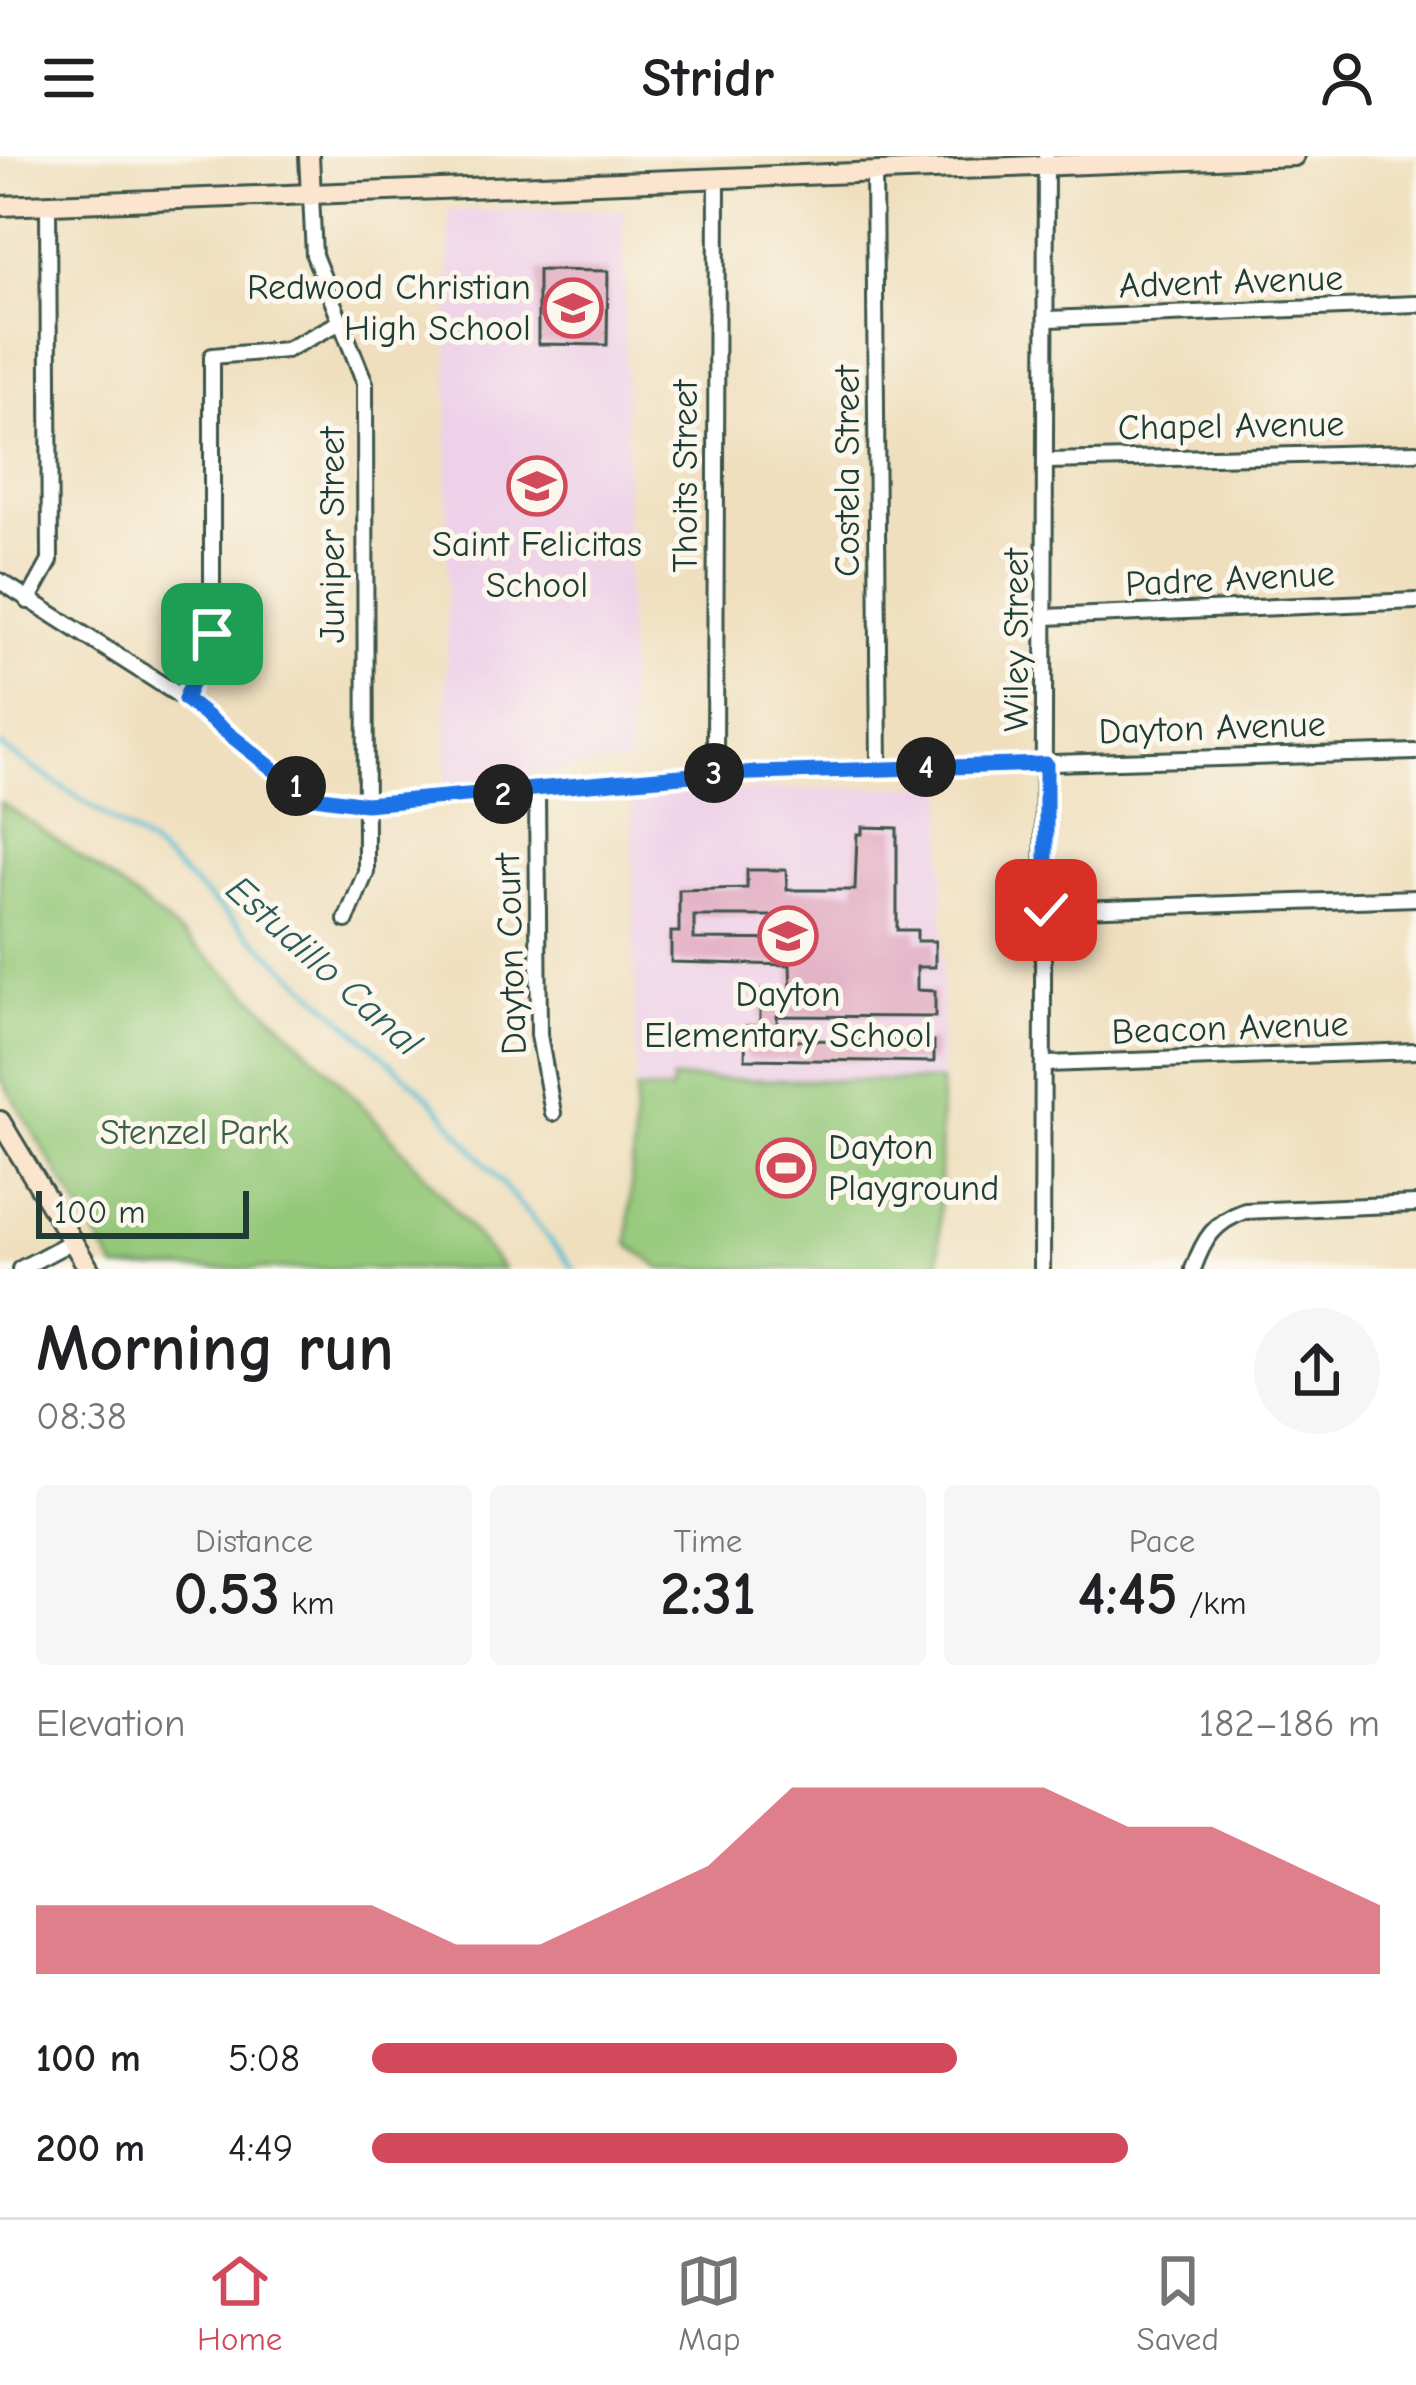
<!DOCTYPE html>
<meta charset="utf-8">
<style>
body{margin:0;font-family:"Comic Neue",sans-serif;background:#f6f6f6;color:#202124;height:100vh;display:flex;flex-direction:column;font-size:45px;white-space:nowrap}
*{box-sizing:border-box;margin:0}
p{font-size:39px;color:#757577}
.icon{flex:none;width:66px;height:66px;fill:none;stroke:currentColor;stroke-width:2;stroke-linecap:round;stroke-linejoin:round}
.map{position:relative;height:1113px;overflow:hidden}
.panel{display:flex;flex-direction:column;background:#fff;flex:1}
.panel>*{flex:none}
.scale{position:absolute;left:36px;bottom:30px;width:213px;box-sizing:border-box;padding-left:12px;border:6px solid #1f3d34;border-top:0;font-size:33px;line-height:42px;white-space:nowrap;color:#1f3d34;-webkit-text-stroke:9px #fbf7ec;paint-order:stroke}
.pin{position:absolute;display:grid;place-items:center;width:102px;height:102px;color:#fff;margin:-51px;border-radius:24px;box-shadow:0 6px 18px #0006}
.km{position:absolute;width:60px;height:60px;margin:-30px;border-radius:50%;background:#222;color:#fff;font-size:33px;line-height:60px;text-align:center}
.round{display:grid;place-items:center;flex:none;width:126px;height:126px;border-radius:63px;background:#f6f6f6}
.headline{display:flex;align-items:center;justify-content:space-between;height:204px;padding:0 36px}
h1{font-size:66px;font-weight:600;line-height:90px}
.metrics{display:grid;grid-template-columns:repeat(3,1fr);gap:18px;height:204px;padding:12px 36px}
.metrics div{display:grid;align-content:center;border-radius:12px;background:#f6f6f6;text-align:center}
.metrics b{font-size:60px;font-weight:600}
.metrics small{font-size:33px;font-weight:400}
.metrics p{font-size:33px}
.chart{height:336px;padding:24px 36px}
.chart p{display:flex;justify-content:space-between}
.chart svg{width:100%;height:216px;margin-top:12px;fill:#d1495b;opacity:.7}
ul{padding:0 36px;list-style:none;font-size:39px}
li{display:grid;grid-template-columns:192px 144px 1fr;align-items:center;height:90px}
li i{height:30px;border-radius:15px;background:#d1495b}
header{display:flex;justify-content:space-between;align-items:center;height:156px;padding:0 36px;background:#fff;font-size:54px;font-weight:600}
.dock{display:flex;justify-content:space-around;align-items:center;height:168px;border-top:3px solid #e0e0e0;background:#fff;font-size:33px;color:#757577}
.dock a{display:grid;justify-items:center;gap:6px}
.dock .selected{color:#d1495b}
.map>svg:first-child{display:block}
.built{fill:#eed0e8}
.green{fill:#94c879;stroke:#5a8256;stroke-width:3}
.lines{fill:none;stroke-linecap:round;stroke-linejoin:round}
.stream{stroke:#55bdd3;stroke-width:4.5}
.building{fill:#dfa6bf;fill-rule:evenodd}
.street-casing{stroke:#3e5549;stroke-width:20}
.secondary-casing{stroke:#3e5549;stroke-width:24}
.street{stroke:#fff;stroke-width:14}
.secondary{stroke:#fce5cf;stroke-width:18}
.route-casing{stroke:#fff;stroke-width:24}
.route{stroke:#1a73e8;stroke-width:15}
.labels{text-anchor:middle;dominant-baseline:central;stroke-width:10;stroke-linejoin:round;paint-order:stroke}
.street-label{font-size:36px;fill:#1f3d34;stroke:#fbf7ec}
.poi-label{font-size:36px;fill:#1f3d34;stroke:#fbf7ec}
.park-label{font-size:36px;fill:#3c6045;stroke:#fbf7ec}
.water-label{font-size:39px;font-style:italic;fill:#2c5d5c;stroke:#fbf7ec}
</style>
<header><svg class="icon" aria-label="menu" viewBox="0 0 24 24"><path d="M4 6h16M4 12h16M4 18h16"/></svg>Stridr<svg class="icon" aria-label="person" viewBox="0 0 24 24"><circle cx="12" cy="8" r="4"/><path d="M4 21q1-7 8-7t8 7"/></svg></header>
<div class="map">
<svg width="1416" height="1113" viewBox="0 0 1416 1113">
<rect width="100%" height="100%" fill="#fbf7ec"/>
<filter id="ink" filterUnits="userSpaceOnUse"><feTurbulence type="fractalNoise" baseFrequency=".00833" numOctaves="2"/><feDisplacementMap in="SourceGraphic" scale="24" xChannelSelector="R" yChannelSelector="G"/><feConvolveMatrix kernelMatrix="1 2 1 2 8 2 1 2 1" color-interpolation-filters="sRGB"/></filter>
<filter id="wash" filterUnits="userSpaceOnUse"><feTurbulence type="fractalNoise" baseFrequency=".004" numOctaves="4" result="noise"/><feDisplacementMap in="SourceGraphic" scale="48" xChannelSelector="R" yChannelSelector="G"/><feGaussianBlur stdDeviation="2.7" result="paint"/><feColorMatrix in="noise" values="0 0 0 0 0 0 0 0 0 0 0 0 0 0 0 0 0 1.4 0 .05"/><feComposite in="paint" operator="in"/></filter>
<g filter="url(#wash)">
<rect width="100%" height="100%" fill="#efdfbe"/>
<!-- built -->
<g class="built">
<polygon points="449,54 624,54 629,606 446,628"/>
<polygon points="945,629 941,925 673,923 671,935 636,934 632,638"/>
</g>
<!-- green -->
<g class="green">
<path d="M0,646C201,775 355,927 503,1113H116L0,921Z"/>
<polygon points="672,923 941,925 939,1113 661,1113 628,1088 636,934 671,935"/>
</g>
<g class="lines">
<!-- stream -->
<polyline class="stream" points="0,590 150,689 430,942 574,1113"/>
</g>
<g id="blocks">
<!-- building -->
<g class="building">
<polygon points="538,114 608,115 607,189 538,188"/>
<path d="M862,671L897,672V774H917V785H935V811H917V834L935,835V861L777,860V884L934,885V906L745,903L746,870H760V834H791L790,809L671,806V776H679V734L747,732V714H786L787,734H855L857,678H862ZM694,760H790L791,784L694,783Z"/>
</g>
</g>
</g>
<g filter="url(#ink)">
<use href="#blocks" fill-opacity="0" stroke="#3e5549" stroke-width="3"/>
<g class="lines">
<!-- street casing -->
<g class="street-casing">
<g id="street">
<polyline points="874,16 879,613"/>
<polyline points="717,22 715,604 721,617"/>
<polyline points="311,40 314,99 365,227 366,716 346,764"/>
<polyline points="1049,163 1416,148"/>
<polyline points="1048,305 1416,296"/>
<polyline points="0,425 185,543 306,640 366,648 692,618 1416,596"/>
<polyline points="28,445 50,405 48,49"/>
<polyline points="1046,461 1416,445"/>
<polyline points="185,543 212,478 212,200 286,194 337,168"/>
<polyline points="537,636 539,879 553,957"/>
<polyline points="1046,754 1416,742"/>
<polyline points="1046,908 1416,895"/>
<polyline points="20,1113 71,1086"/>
<polyline points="1042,1113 1046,0"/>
<path d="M1193,1113C1204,1083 1214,1066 1245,1055L1416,1048"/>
</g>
</g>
<!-- secondary casing -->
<g class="secondary-casing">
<g id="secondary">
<polyline points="309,0 311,40"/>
<polyline points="0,50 1294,0"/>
<polyline points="0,965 89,1113"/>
</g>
</g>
<!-- street -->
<use href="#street" class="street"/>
<!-- secondary -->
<use href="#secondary" class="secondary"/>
</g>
</g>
<g class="lines" filter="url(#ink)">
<!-- route casing -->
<g class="route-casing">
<polyline id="route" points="212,478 185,543 307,640 366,648 692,619 1046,608 1046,754"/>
</g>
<!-- route -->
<use href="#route" class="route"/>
</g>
<!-- icons -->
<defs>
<g id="school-ring" transform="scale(3)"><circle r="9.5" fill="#fbf7ec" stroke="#d1495b" stroke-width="1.5"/><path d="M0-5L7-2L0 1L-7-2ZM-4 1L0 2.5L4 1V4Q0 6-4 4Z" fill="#d1495b"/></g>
<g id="stadium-ring" transform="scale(3)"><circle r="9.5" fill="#fbf7ec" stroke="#d1495b" stroke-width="1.5"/><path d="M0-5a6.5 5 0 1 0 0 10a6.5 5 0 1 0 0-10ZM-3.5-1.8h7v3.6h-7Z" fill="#d1495b"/></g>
</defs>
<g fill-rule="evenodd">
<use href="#school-ring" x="573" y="152"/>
<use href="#school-ring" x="537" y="330"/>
<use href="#school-ring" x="788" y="780"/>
<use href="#stadium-ring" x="786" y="1012"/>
</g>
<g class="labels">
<!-- street labels -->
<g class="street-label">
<text transform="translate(1231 126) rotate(-2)">Advent Avenue</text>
<text transform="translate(1231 270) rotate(-1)">Chapel Avenue</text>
<text transform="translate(847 315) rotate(-90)">Costela Street</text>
<text transform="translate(685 320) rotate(-90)">Thoits Street</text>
<text transform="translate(332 379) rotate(-90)">Juniper Street</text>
<text transform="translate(1230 423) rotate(-3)">Padre Avenue</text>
<text transform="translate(1016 484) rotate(-90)">Wiley Street</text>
<text transform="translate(1212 572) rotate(-2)">Dayton Avenue</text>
<text transform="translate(511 798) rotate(-92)">Dayton Court</text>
<text transform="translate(1230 872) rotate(-2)">Beacon Avenue</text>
</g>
<!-- poi labels -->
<g class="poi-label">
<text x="531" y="131" text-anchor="end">Redwood Christian<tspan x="531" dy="41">High School</tspan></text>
<text x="537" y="388">Saint Felicitas<tspan x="537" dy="41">School</tspan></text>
<text x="788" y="838">Dayton<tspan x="788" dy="41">Elementary School</tspan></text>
<text x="828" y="991" text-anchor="start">Dayton<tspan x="828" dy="41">Playground</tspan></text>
</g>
<!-- park labels -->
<g class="park-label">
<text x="194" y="976">Stenzel Park</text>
</g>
<!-- water labels -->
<g class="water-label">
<text transform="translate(324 810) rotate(42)">Estudillo Canal</text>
</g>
</g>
</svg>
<div class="scale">100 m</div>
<div class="pin" style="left:212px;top:478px;background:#1e9e55"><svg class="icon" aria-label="arrive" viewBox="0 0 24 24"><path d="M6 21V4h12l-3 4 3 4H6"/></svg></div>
<div class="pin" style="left:1046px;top:754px;background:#d93025"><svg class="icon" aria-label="check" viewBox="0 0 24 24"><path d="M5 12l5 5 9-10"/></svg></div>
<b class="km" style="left:296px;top:630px">1</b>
<b class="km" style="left:503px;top:638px">2</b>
<b class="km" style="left:714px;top:617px">3</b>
<b class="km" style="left:926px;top:611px">4</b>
</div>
<section class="panel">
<div class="headline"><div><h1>Morning run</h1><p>08:38</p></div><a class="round"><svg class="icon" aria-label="share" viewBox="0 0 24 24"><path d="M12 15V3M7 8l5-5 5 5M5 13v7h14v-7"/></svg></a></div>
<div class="metrics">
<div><p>Distance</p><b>0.53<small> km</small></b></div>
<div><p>Time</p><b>2:31</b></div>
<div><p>Pace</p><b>4:45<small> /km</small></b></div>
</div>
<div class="chart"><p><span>Elevation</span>182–186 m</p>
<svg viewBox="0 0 160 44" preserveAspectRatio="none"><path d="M0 44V30L10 30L20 30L30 30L40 30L50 38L60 38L70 30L80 22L90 6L100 6L110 6L120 6L130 14L140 14L150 22L160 30V44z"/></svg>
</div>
<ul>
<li><b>100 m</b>5:08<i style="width:58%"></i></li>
<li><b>200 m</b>4:49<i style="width:75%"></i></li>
</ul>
</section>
<nav class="dock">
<a class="selected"><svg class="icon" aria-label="home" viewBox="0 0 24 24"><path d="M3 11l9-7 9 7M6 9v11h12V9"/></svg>Home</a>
<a><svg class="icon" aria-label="map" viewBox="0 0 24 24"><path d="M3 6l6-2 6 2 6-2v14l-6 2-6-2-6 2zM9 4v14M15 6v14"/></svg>Map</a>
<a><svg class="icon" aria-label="saved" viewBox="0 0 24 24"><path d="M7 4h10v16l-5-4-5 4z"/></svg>Saved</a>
</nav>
